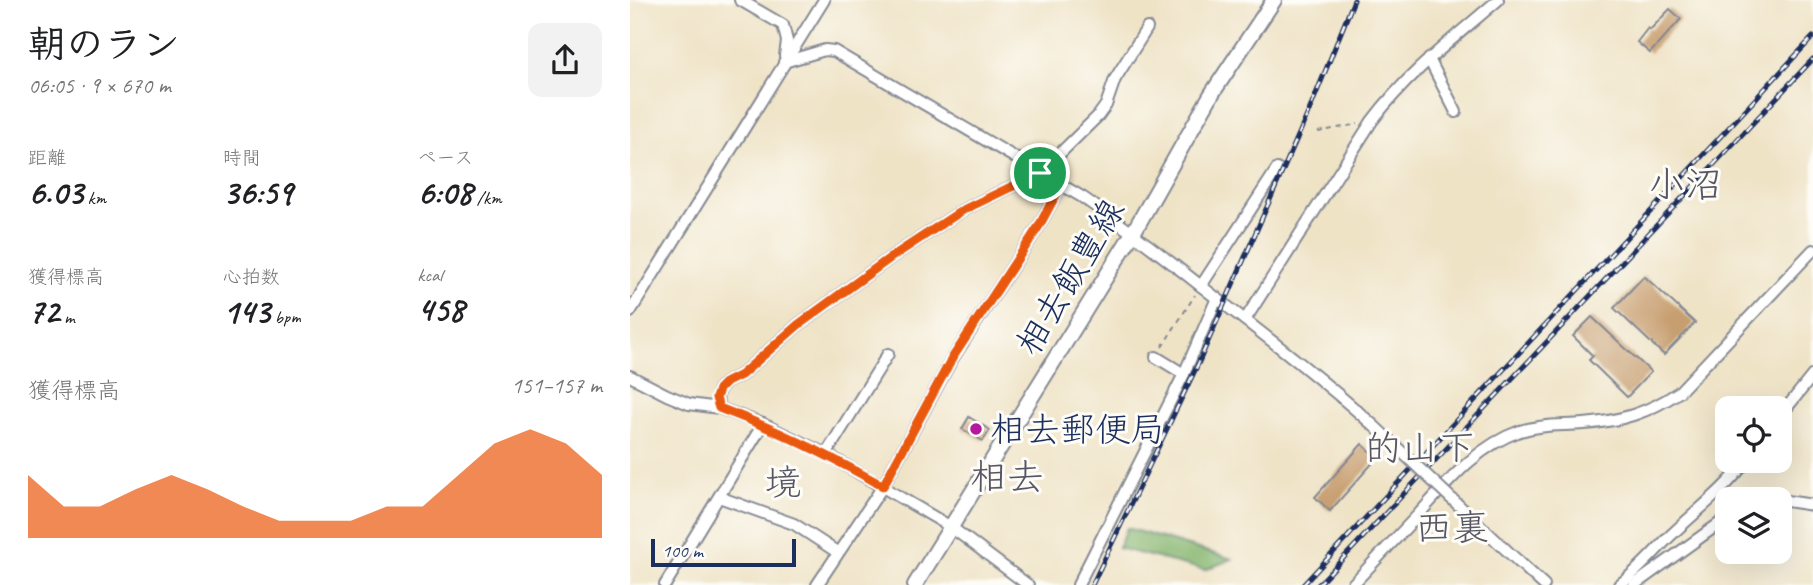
<!DOCTYPE html>
<html lang="ja">
<meta charset="utf-8">
<style>
body{margin:0;font-family:Caveat,"Klee One",sans-serif;background:#f2f2f2;color:#202124;height:100vh;display:flex;flex-direction:column;font-size:26px;white-space:nowrap}
*{box-sizing:border-box;margin:0}
p{font-size:23px;color:#757577}
.icon{flex:none;width:38px;height:38px;fill:none;stroke:currentColor;stroke-width:2;stroke-linecap:round;stroke-linejoin:round}
.map{position:relative;flex:1;overflow:hidden}
.panel{display:flex;flex-direction:column;background:#fff;width:630px}
.panel>*{flex:none}
.fabs{position:absolute;left:1085px;top:396px;display:grid;gap:14px}
.fabs a{display:grid;place-items:center;width:77px;height:77px;border-radius:14px;background:#fff;box-shadow:0 7px 28px #0002;font-size:35px}
.scale{position:absolute;left:21px;bottom:18px;width:145px;box-sizing:border-box;padding-left:7px;border:4px solid #1b2f5e;border-top:0;font-size:19px;line-height:24px;white-space:nowrap;color:#1b2f5e;-webkit-text-stroke:5px #fdfcf7;paint-order:stroke}
.pin{position:absolute;display:grid;place-items:center;width:60px;height:60px;color:#fff;margin:-30px;border:4px solid #fff;border-radius:50%;box-shadow:0 2px 7px #0007}
.round{display:grid;place-items:center;flex:none;width:74px;height:74px;border-radius:14px;background:#f2f2f2}
.headline{display:flex;align-items:center;justify-content:space-between;height:119px;padding:0 28px}
h1{font-size:38px;font-weight:700;line-height:52px}
.figures{display:grid;grid-template-columns:repeat(3,1fr);gap:10px;height:119px;padding:7px 28px}
.figures div{display:grid;align-content:center}
.figures b{font-size:35px;font-weight:700}
.figures small{font-size:19px;font-weight:400}
.figures p{font-size:19px}
.chart{height:196px;padding:14px 28px}
.chart p{display:flex;justify-content:space-between}
.chart svg{width:100%;height:126px;margin-top:7px;fill:#ea580c;opacity:.7}
main{display:flex;flex:1;min-height:0}
.map>svg:first-child{display:block}
.forest{fill:#87b66f;stroke:#517266;stroke-width:2}
.building{fill:#c79e6f}
.lines{fill:none;stroke-linecap:round;stroke-linejoin:round}
.minor-casing{stroke:#858992;stroke-width:14}
.major-casing{stroke:#858992;stroke-width:18}
.path{stroke:#858992;stroke-width:2;stroke-dasharray:5 5;stroke-linecap:butt}
.minor{stroke:#fff;stroke-width:10}
.major{stroke:#fff;stroke-width:14}
.rail-casing{stroke:#1b2f5e;stroke-width:5}
.rail{stroke:#fdfcf7;stroke-width:2.5;stroke-dasharray:8;stroke-linecap:butt}
.minor-bridge-casing{stroke:#858992;stroke-width:14;stroke-linecap:butt}
.minor-bridge{stroke:#fff;stroke-width:10}
.route-casing{stroke:#fff;stroke-width:14}
.route{stroke:#ea580c;stroke-width:9}
.poi-dot{fill:#b5179e;stroke:#fdfcf7;stroke-width:2.5}
.labels{text-anchor:middle;dominant-baseline:central;stroke-width:6;stroke-linejoin:round;paint-order:stroke}
.street-label{font-size:35px;fill:#1b2f5e;stroke:#fdfcf7}
.poi-label{font-size:35px;fill:#1b2f5e;stroke:#fdfcf7;text-anchor:start}
.neighbourhood-label{font-size:37px;fill:#575664;stroke:#fdfcf7}
</style>
<main>
<section class="panel">
<div class="headline"><div><h1>朝のラン</h1><p>06:05 · 9 × 670 m</p></div><a class="round"><svg class="icon" aria-label="share" viewBox="0 0 24 24"><path d="M12 15V3M7 8l5-5 5 5M5 13v7h14v-7"/></svg></a></div>
<div class="figures">
<div><p>距離</p><b>6.03<small> km</small></b></div>
<div><p>時間</p><b>36:59</b></div>
<div><p>ペース</p><b>6:08<small> /km</small></b></div>
</div>
<div class="figures">
<div><p>獲得標高</p><b>72<small> m</small></b></div>
<div><p>心拍数</p><b>143<small> bpm</small></b></div>
<div><p>kcal</p><b>458</b></div>
</div>
<div class="chart"><p><span>獲得標高</span>151–157 m</p>
<svg viewBox="0 0 160 44" preserveAspectRatio="none"><path d="M0 44V22L10 33L20 33L30 27L40 22L50 27L60 33L70 38L80 38L90 38L100 33L110 33L120 22L130 11L140 6L150 11L160 22V44z"/></svg>
</div>
</section>
<div class="map">
<svg width="1183" height="585" viewBox="0 0 1183 585">
<rect width="100%" height="100%" fill="#fdfcf7"/>
<filter id="ink" filterUnits="userSpaceOnUse"><feTurbulence type="fractalNoise" baseFrequency=".0143" numOctaves="2"/><feDisplacementMap in="SourceGraphic" scale="14" xChannelSelector="R" yChannelSelector="G"/><feConvolveMatrix kernelMatrix="1 2 1 2 8 2 1 2 1" color-interpolation-filters="sRGB"/></filter>
<filter id="wash" filterUnits="userSpaceOnUse"><feTurbulence type="fractalNoise" baseFrequency=".00686" numOctaves="4" result="noise"/><feDisplacementMap in="SourceGraphic" scale="28" xChannelSelector="R" yChannelSelector="G"/><feGaussianBlur stdDeviation="1.57" result="paint"/><feColorMatrix in="noise" values="0 0 0 0 0 0 0 0 0 0 0 0 0 0 0 0 0 1.4 0 .05"/><feComposite in="paint" operator="in"/></filter>
<g filter="url(#wash)">
<rect width="100%" height="100%" fill="#efe3c6"/>
<!-- forest -->
<polygon class="forest" points="497,528 602,559 575,570 488,548"/>
<g id="blocks">
<!-- building -->
<g class="building">
<polygon points="1040,9 1051,19 1020,53 1007,42 1018,28 1020,30"/>
<polygon points="1014,276 1065,323 1034,355 984,308"/>
<polygon points="962,317 1021,372 997,397 959,360 963,356 943,336"/>
<polygon points="339,417 360,430 353,441 332,429"/>
<polygon points="732,444 747,458 700,511 685,497"/>
</g>
</g>
</g>
<g filter="url(#ink)">
<use href="#blocks" fill-opacity="0" stroke="#858992" stroke-width="2"/>
<g class="lines">
<!-- minor casing -->
<g class="minor-casing">
<g id="minor">
<polyline points="110,0 153,25 157,41 155,56"/>
<polyline points="799,59 826,112"/>
<path d="M154,62L195,50L204,51L452,197C499,229 544,265 589,300C641,340 694,381 743,425"/>
<polyline points="571,286 647,169"/>
<polyline points="0,312 194,0"/>
<path d="M615,320L742,121C779,72 823,39 868,0"/>
<polyline points="526,357 554,374"/>
<polyline points="0,376 37,395 59,404 89,408 133,424 196,454 321,527 398,585"/>
<polyline points="89,408 87,398 89,389 95,383 111,375 168,325 260,258 333,210 410,173 468,116 476,105 485,79 517,28"/>
<polyline points="1150,416 1183,375"/>
<polyline points="196,454 258,354"/>
<polyline points="89,497 164,524 207,552"/>
<polyline points="1150,500 1183,505"/>
<polyline points="888,561 914,585"/>
<polyline points="35,585 133,424"/>
<polyline points="187,585 253,486 321,361 409,226 431,185"/>
<polyline points="448,585 554,374 587,298"/>
<path d="M722,585C744,562 766,538 788,515C818,482 847,446 890,431C912,424 932,426 954,424C991,421 1018,413 1049,392L1183,250"/>
<path d="M989,585C1008,571 1023,553 1040,536C1066,511 1095,490 1117,460"/>
<polyline points="1004,585 1097,518"/>
</g>
</g>
<!-- major casing -->
<g class="major-casing">
<polyline id="major" points="285,585 503,233 581,95 644,0"/>
</g>
<!-- path -->
<g class="path">
<polyline points="688,132 728,124"/>
<polyline points="532,347 565,295"/>
</g>
<!-- minor -->
<use href="#minor" class="minor"/>
<!-- major -->
<use href="#major" class="major"/>
<!-- rail casing -->
<g class="rail-casing">
<g id="rail">
<polyline points="462,585 569,362 682,104 724,0"/>
<polyline points="673,585 1183,37"/>
<polyline points="688,585 1183,59"/>
</g>
</g>
<!-- rail -->
<use href="#rail" class="rail"/>
<!-- minor-bridge casing -->
<g class="minor-bridge-casing">
<polyline id="minor-bridge" points="743,425 888,561"/>
</g>
<!-- minor-bridge -->
<use href="#minor-bridge" class="minor-bridge"/>
</g>
</g>
<g class="lines" filter="url(#ink)">
<!-- route casing -->
<g class="route-casing">
<path id="route" d="M410,173L431,185L409,226L321,360L253,486C200,456 146,429 89,408L86,398L89,389L95,383L111,375L168,325L260,258L333,210Z"/>
</g>
<!-- route -->
<use href="#route" class="route"/>
</g>
<!-- markers -->
<circle class="poi-dot" cx="346" cy="429" r="7"/>
<g class="labels">
<!-- street labels -->
<g class="street-label">
<text transform="translate(440 277) rotate(-59)">相去飯豊線</text>
</g>
<!-- poi labels -->
<g class="poi-label">
<text x="360" y="429">相去郵便局</text>
</g>
<!-- neighbourhood labels -->
<g class="neighbourhood-label">
<text x="1055" y="184">小沼</text>
<text x="790" y="447">的山下</text>
<text x="377" y="476">相去</text>
<text x="153" y="482">境</text>
<text x="822" y="527">西裏</text>
</g>
</g>
</svg>
<div class="fabs">
<a><svg class="icon" aria-label="locate" viewBox="0 0 24 24"><circle cx="12" cy="12" r="6"/><path d="M12 2v4M12 18v4M2 12h4M18 12h4"/></svg></a>
<a><svg class="icon" aria-label="layers" viewBox="0 0 24 24"><path d="M12 4l9 5-9 5-9-5zM3 14l9 5 9-5"/></svg></a>
</div>
<div class="scale">100 m</div>
<div class="pin" style="left:410px;top:173px;background:#1e9e55"><svg class="icon" aria-label="arrive" viewBox="0 0 24 24"><path d="M6 21V4h12l-3 4 3 4H6"/></svg></div>
</div>
</main>
